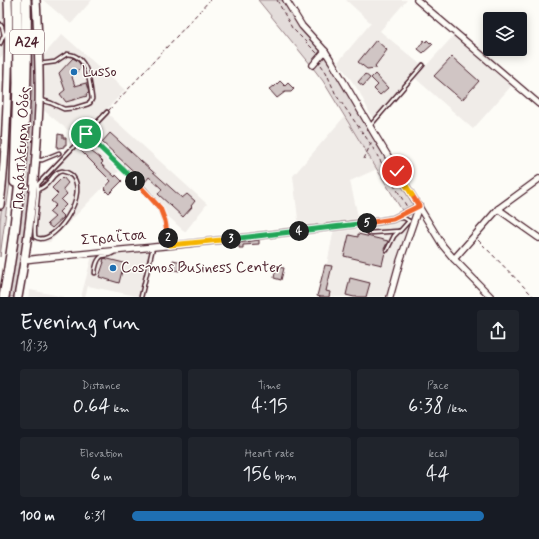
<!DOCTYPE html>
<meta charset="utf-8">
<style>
body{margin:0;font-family:Mynerve,sans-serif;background:#20242c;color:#f1f3f6;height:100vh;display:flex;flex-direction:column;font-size:15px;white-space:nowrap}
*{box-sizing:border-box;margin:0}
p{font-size:13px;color:#9ea1a6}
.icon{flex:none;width:22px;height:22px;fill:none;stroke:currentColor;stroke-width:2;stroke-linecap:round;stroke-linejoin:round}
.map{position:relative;height:297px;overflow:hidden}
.drawer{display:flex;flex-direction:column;background:#171b24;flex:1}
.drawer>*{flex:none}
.buttons{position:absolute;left:483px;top:12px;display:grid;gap:8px}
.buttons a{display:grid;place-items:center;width:44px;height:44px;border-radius:4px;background:#171b24;box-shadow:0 2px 10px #0003;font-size:20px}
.pin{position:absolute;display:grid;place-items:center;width:34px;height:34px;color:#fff;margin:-17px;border:2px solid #fff;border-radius:50%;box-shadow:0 1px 4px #0007}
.km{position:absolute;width:20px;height:20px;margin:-10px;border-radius:50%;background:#222;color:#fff;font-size:11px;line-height:20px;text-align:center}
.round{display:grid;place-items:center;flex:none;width:42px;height:42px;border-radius:4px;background:#20242c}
.headline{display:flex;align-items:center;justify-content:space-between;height:68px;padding:0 20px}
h1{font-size:22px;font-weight:600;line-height:30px}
.metrics{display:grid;grid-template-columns:repeat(3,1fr);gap:6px;height:68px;padding:4px 20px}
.metrics div{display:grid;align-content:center;border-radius:4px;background:#20242c;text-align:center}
.metrics b{font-size:20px;font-weight:600}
.metrics small{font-size:11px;font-weight:400}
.metrics p{font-size:11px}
ul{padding:0 20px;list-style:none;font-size:13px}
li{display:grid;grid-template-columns:64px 48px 1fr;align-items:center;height:30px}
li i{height:10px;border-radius:5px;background:#1f6fb2}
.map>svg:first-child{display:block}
.built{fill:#f0ece8}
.green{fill:#e3dcda;stroke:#967e82}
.building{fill:#d0c5c4;stroke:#4a1f2b}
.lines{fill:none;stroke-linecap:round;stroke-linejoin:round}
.service-casing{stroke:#4a1f2b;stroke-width:5.5}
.minor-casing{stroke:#4a1f2b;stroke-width:8}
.tertiary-casing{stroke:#4a1f2b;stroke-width:10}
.trunk-casing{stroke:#4a1f2b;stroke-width:12}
.path{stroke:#4a1f2b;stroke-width:1;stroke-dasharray:4 3;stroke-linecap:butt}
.service{stroke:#fdfcf7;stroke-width:2.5}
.minor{stroke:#fdfcf7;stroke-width:5.5}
.tertiary{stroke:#fdfcf7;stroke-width:7}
.trunk{stroke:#fdfcf7;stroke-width:9}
.split-1-casing{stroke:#fff;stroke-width:8}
.split-2-casing{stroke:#fff;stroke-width:8}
.split-3-casing{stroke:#fff;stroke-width:8}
.split-4-casing{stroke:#fff;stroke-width:8}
.split-5-casing{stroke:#fff;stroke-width:8}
.split-6-casing{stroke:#fff;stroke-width:8}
.split-7-casing{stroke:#fff;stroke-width:8}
.split-1{stroke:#22a559;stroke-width:5}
.split-2{stroke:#f0652b;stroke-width:5}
.split-3{stroke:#f5b400;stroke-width:5}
.split-4{stroke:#22a559;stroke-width:5}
.split-5{stroke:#22a559;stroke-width:5}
.split-6{stroke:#f0652b;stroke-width:5}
.split-7{stroke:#f5b400;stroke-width:5}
.poi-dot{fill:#1f6fb2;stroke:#fdfcf7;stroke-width:1.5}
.labels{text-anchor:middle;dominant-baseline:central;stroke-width:3;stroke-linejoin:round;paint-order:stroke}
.shield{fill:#fdfcf7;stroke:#806168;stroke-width:1}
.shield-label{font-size:14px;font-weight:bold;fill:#4a1f2b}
.poi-label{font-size:15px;fill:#4a1f2b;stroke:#fdfcf7;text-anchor:start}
.street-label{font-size:15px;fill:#4a1f2b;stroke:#fdfcf7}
</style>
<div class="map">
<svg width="539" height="297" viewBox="0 0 539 297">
<rect width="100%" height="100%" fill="#fdfcf7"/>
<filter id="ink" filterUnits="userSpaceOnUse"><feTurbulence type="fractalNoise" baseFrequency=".025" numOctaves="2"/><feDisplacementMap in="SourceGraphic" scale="8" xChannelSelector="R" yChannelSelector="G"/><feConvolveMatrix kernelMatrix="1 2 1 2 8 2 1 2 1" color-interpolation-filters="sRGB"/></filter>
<g filter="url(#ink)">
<!-- built -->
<g class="built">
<polygon points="0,0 6,0 7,50 0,58"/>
<polygon points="43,0 92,0 71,24"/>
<polygon points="346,0 407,0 380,31 421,65 373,120 359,91 338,62 371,23"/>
<polygon points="62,34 125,90 79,139 42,109 44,55"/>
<polygon points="455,34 513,84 473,129 415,78"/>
<polygon points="108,114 207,204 185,232 119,171 50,242 30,242 36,189"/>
<polygon points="344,117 377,169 350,181 359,221 299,228 293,176"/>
<polygon points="404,220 406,221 410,226 394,273 387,297 336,297 321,294 334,229"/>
<polygon points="151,248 151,253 141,297 88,286 85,297 81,297 93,252"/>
<polygon points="30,290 65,297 28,297"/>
</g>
<!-- green -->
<g class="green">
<path d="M31,0H35C36,21 38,43 38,64C37,142 28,220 14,297H9C19,234 29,170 32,107C33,71 31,35 31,0Z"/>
<polygon points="258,0 285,0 322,49 319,55 311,65"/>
<polygon points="13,47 17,55 11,174 0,257 0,223 11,102"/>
<polygon points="324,53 413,201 413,207 403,212 323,81 313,68 322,57"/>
</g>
<!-- building -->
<g class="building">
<polygon points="376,40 387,50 375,66 377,68 367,69 358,62"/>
<polygon points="424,40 426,42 427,40 430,43 431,42 433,44 423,53 418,49"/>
<polygon points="452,57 479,81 462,100 434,76"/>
<polygon points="73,58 78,61 82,67 72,77 75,86 86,83 89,93 86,94 87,96 66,102 60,94 65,90 59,73"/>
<polygon points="365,74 370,78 363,86 358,82"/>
<polygon points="375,74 388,88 380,95 374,89 378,85 371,78"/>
<polygon points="280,81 285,86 288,83 294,89 291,92 285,92 277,98 269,89 273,86 274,87"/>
<polygon points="110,133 182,198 187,194 195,201 191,206 192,207 183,217 158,194 162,189 149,177 145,182 102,142"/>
<polygon points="58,134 63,135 63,138 66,138 66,145 64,145 64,147 59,148 57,148"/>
<polygon points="85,143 92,152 100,158 100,159 103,162 101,164 115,177 116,175 122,181 109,194 104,189 111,181 79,149"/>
<polygon points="63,177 68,183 63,189 67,194 61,200 66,205 59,212 64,217 52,228 47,224 55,217 49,212 56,205 51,201 58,194 52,188"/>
<polygon points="358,234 388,241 384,249 385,252 382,265 344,256 349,235 358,237"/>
<polygon points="259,240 259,244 243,245 243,248 239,248 239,244 238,244 238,243"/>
<polygon points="104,258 124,263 119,283 99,277 104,262 103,262"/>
<polygon points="173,260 182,262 179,271 171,269"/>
<polygon points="325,265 332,266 326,291 330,292 329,297 321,297 317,296"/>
<polygon points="276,267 284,268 281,280 274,278"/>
<polygon points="350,278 370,283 366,297 354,297 346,295"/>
</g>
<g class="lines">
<!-- service casing -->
<g class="service-casing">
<g id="service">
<polyline points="0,24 2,27 4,35"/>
<polyline points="0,44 4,35 7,32"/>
<path d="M39,64L55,62L67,54C88,55 90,82 92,99L90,103L88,104L75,108L64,109L51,103L41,100"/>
<polyline points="370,126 423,65"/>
<polyline points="86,134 144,189 160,208 165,221 170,245"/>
<polyline points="36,160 42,160 59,153"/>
<path d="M38,184C39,202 33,220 35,237C56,250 100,178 62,171C52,172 51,185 39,189"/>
<polyline points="38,184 107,112"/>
<polyline points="400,218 404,218 409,221"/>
<polyline points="369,233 400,231 409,221"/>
<polyline points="387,250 394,236 399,231"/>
<path d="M95,273C95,268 97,259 102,256C106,255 109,256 113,253V250"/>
<polyline points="141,297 153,247"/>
</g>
</g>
<!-- minor casing -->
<g class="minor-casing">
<g id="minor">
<polyline points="286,0 302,26 325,51 332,62 375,135 443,246 454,259 491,297"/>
<polyline points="417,0 539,104"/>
<polyline points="313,65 325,51"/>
<polyline points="498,209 539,238"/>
<polyline points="454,259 498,209 539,179"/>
<path d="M24,260C67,255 111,251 154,247C230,240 305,230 381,221L393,219L419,206"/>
<polyline points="390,297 400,261 419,206"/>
</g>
</g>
<!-- tertiary casing -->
<g class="tertiary-casing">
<g id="tertiary">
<path d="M0,205C3,179 5,152 6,126C8,84 10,42 8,0"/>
<path d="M18,297C30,234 36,171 39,106C40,71 38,35 36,0"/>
</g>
</g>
<!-- trunk casing -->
<g class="trunk-casing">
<g id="trunk">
<polyline points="15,182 18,83 17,0"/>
<path d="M4,297C22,199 28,100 26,0"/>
</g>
</g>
<!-- path -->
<g class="path">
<polyline points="277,0 292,28 317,53"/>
<polyline points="321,65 326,72 336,95 370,143 407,207"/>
<polyline points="109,110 210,0"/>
<polyline points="364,159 372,141"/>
<polyline points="478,240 534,297"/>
</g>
<!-- service -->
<use href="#service" class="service"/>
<!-- minor -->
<use href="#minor" class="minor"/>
<!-- tertiary -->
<use href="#tertiary" class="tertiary"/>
<!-- trunk -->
<use href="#trunk" class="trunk"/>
</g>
</g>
<g class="lines" filter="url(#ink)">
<!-- split-1 casing -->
<g class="split-1-casing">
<polyline id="split-1" points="86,134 135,181"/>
</g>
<!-- split-2 casing -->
<g class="split-2-casing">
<polyline id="split-2" points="135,181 160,208 165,221 168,238"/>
</g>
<!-- split-3 casing -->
<g class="split-3-casing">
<polyline id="split-3" points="168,238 170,245 231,239"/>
</g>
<!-- split-4 casing -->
<g class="split-4-casing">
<polyline id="split-4" points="231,239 299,231"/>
</g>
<!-- split-5 casing -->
<g class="split-5-casing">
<polyline id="split-5" points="299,231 367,223"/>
</g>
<!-- split-6 casing -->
<g class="split-6-casing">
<polyline id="split-6" points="367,223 393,219 419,206 412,195"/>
</g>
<!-- split-7 casing -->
<g class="split-7-casing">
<polyline id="split-7" points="397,171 412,195"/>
</g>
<!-- split-1 -->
<use href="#split-1" class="split-1"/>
<!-- split-2 -->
<use href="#split-2" class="split-2"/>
<!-- split-3 -->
<use href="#split-3" class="split-3"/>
<!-- split-4 -->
<use href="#split-4" class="split-4"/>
<!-- split-5 -->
<use href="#split-5" class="split-5"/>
<!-- split-6 -->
<use href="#split-6" class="split-6"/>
<!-- split-7 -->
<use href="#split-7" class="split-7"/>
</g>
<!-- markers -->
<g class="poi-dot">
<circle cx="74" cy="72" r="4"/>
<circle cx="113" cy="268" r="4"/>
</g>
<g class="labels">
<!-- shield labels -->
<rect class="shield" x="10" y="30" width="34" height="24" rx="3"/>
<g class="shield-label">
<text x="27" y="42">Α24</text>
</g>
<!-- poi labels -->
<g class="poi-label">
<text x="82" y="72">Lusso</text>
<text x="121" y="268">Cosmos Business Center</text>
</g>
<!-- street labels -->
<g class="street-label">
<text transform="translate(22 148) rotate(-87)">Παράπλευρη Οδός</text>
<text transform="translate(114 238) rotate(-5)">Στραΐτσα</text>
</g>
</g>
</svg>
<div class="buttons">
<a><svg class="icon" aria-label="layers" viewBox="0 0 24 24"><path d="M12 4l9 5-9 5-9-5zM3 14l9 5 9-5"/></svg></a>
</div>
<div class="pin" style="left:86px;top:134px;background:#1e9e55"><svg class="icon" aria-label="arrive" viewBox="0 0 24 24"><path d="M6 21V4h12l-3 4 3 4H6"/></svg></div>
<div class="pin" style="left:397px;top:171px;background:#d93025"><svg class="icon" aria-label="check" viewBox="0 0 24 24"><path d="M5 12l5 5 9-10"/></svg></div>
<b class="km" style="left:135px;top:181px">1</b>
<b class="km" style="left:168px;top:238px">2</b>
<b class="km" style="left:231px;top:239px">3</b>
<b class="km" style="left:299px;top:231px">4</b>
<b class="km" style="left:367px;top:223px">5</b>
</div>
<section class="drawer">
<div class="headline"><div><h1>Evening run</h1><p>18:33</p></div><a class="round"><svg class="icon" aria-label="share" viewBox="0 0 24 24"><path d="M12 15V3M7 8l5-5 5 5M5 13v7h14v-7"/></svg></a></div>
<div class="metrics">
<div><p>Distance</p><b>0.64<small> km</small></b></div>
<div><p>Time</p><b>4:15</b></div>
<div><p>Pace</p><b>6:38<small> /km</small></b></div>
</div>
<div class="metrics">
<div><p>Elevation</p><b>6<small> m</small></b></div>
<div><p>Heart rate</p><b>156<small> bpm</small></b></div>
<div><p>kcal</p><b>44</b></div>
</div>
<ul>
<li><b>100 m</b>6:31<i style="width:91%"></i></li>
</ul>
</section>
